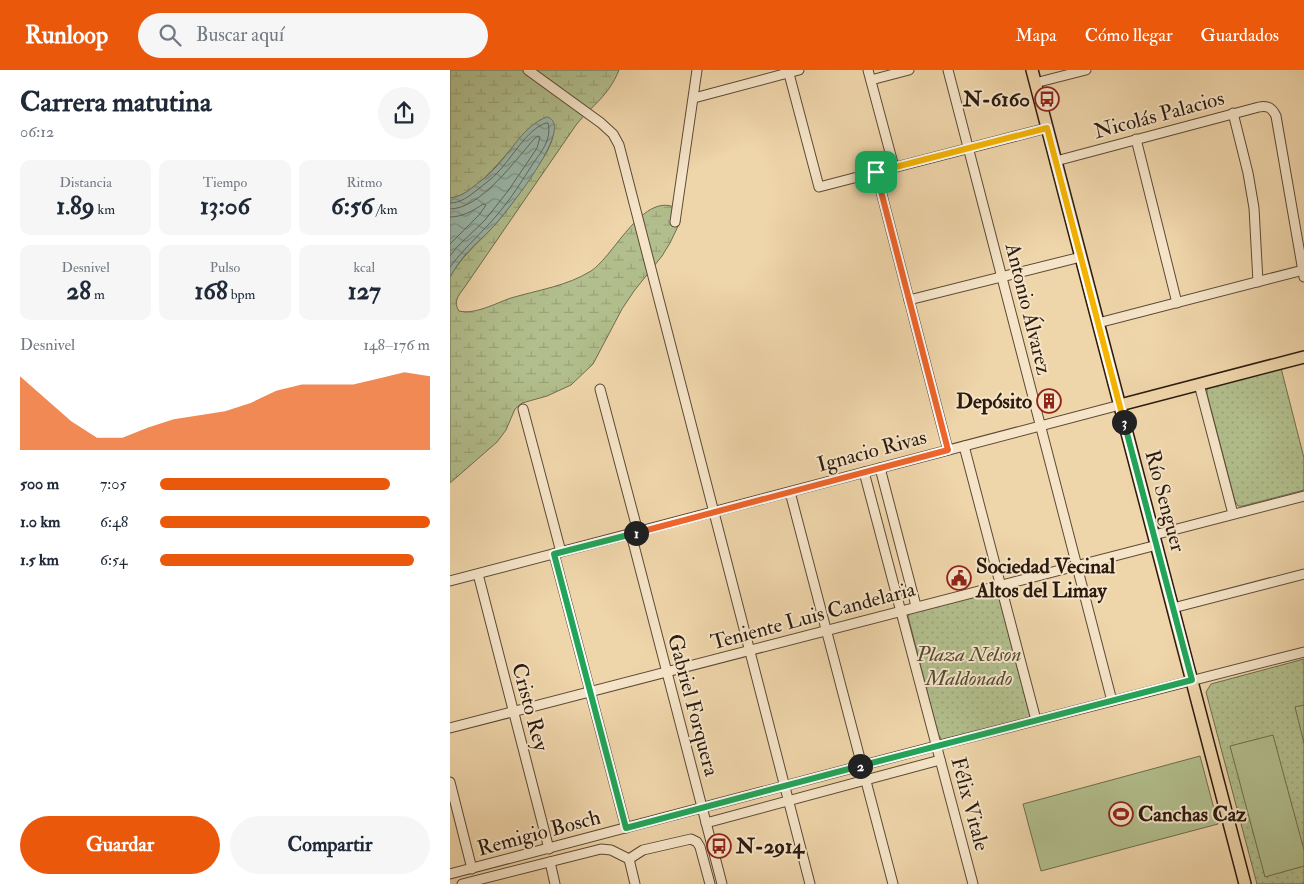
<!DOCTYPE html>
<html lang="es">
<meta charset="utf-8">
<style>
body{margin:0;font-family:"IM FELL Double Pica",serif;background:#f6f6f7;color:#1f2937;height:100vh;display:flex;flex-direction:column;font-size:19px;white-space:nowrap}
*{box-sizing:border-box;margin:0}
p{font-size:16px;color:#747a83}
.icon{flex:none;width:28px;height:28px;fill:none;stroke:currentColor;stroke-width:2;stroke-linecap:round;stroke-linejoin:round}
.map{position:relative;flex:1;overflow:hidden}
.sheet{display:flex;flex-direction:column;background:#fff;width:450px}
.sheet>*{flex:none}
.pin{position:absolute;display:grid;place-items:center;width:42px;height:42px;color:#fff;margin:-21px;border-radius:10px;box-shadow:0 2px 8px #0006}
.km{position:absolute;width:25px;height:25px;margin:-12px;border-radius:50%;background:#222;color:#fff;font-size:14px;line-height:25px;text-align:center}
.round{display:grid;place-items:center;flex:none;width:52px;height:52px;border-radius:26px;background:#f6f6f7}
.summary{display:flex;align-items:center;justify-content:space-between;height:85px;padding:0 20px}
h1{font-size:28px;font-weight:700;line-height:38px}
.stats{display:grid;grid-template-columns:repeat(3,1fr);gap:8px;height:85px;padding:5px 20px}
.stats div{display:grid;align-content:center;border-radius:10px;background:#f6f6f7;text-align:center}
.stats b{font-size:25px;font-weight:700}
.stats small{font-size:14px;font-weight:400}
.stats p{font-size:14px}
.chart{height:140px;padding:10px 20px}
.chart p{display:flex;justify-content:space-between}
.chart svg{width:100%;height:90px;margin-top:5px;fill:#ea580c;opacity:.7}
.primary-button{display:flex;gap:10px;margin-top:auto;padding:10px 20px}
.primary-button a{flex:1;height:58px;border-radius:30px;background:#ea580c;color:#fff;font-size:20px;font-weight:700;line-height:58px;text-align:center}
.primary-button a+a{background:#f6f6f7;color:#1f2937}
ul{padding:0 20px;list-style:none;font-size:16px}
li{display:grid;grid-template-columns:80px 60px 1fr;align-items:center;height:38px}
li i{height:12px;border-radius:6px;background:#ea580c}
header{display:flex;align-items:center;gap:30px;box-sizing:border-box;height:70px;padding:0 25px;background:#ea580c;color:#fff}
header strong{font-size:24px}
nav{display:flex;gap:28px;margin-inline-start:auto;font-size:18px}
.search{width:350px;height:45px;background:#f6f6f7;display:flex;align-items:center;gap:12px;box-sizing:border-box;padding:0 18px;border-radius:28px;color:#747a83;font-size:19px}
main{display:flex;flex:1;min-height:0}
.map>svg:first-child{display:block}
.wetland{fill:url(#wetland-marsh);stroke:#6e6c4e}
.park{fill:url(#park-dots);stroke:#6e6c4e}
.pitch{fill:#b2be8d;stroke:#6e6c4e}
.water{fill:url(#water-waves);stroke:#6e796d}
.lines{fill:none;stroke-linecap:round;stroke-linejoin:round}
.shore{stroke:#626a5e;stroke-width:1}
.minor-casing{stroke:#5c4a36;stroke-width:11}
.major-casing{stroke:#2b1b0f;stroke-width:14}
.minor{stroke:#f5e4c8;stroke-width:9}
.major{stroke:#efd5aa;stroke-width:11}
.split-1-casing{stroke:#fff;stroke-width:10}
.split-2-casing{stroke:#fff;stroke-width:10}
.split-3-casing{stroke:#fff;stroke-width:10}
.split-4-casing{stroke:#fff;stroke-width:10}
.split-1{stroke:#f0652b;stroke-width:6}
.split-2{stroke:#22a559;stroke-width:6}
.split-3{stroke:#22a559;stroke-width:6}
.split-4{stroke:#f5b400;stroke-width:6}
.labels{text-anchor:middle;dominant-baseline:central;stroke-width:4;stroke-linejoin:round;paint-order:stroke}
.poi-label{font-size:21px;font-weight:bold;fill:#2b1b0f;stroke:#f5e4c8;text-anchor:start}
.street-label{font-size:21px;fill:#2b1b0f;stroke:#f5e4c8}
.park-label{font-size:21px;font-style:italic;fill:#544c35;stroke:#f5e4c8}
</style>
<header>
<strong>Runloop</strong>
<div class="search"><svg class="icon" aria-label="search" viewBox="0 0 24 24"><circle cx="10" cy="10" r="6"/><path d="M15 15l6 6"/></svg>Buscar aquí</div>
<nav><a>Mapa</a><a>Cómo llegar</a><a>Guardados</a></nav>
</header>
<main>
<section class="sheet">
<div class="summary"><div><h1>Carrera matutina</h1><p>06:12</p></div><a class="round"><svg class="icon" aria-label="share" viewBox="0 0 24 24"><path d="M12 15V3M7 8l5-5 5 5M5 13v7h14v-7"/></svg></a></div>
<div class="stats">
<div><p>Distancia</p><b>1.89<small> km</small></b></div>
<div><p>Tiempo</p><b>13:06</b></div>
<div><p>Ritmo</p><b>6:56<small> /km</small></b></div>
</div>
<div class="stats">
<div><p>Desnivel</p><b>28<small> m</small></b></div>
<div><p>Pulso</p><b>168<small> bpm</small></b></div>
<div><p>kcal</p><b>127</b></div>
</div>
<div class="chart"><p><span>Desnivel</span>148–176 m</p>
<svg viewBox="0 0 160 44" preserveAspectRatio="none"><path d="M0 44V8L10 19L20 30L30 38L40 38L50 33L60 29L70 27L80 25L90 21L100 15L110 12L120 12L130 12L140 9L150 6L160 8V44z"/></svg>
</div>
<ul>
<li><b>500 m</b>7:05<i style="width:85%"></i></li>
<li><b>1.0 km</b>6:48<i style="width:100%"></i></li>
<li><b>1.5 km</b>6:54<i style="width:94%"></i></li>
</ul>
<div class="primary-button"><a>Guardar</a><a>Compartir</a></div>
</section>
<div class="map">
<svg width="854" height="814" viewBox="0 0 854 814">
<defs>
<pattern id="wetland-marsh" width="20" height="14" patternUnits="userSpaceOnUse" patternTransform="scale(1.25)"><rect width="20" height="14" fill="#b2be8d"/><path d="M1 5h8M5 5V1M11 12h8M15 12V8" fill="none" stroke="#99a378"/></pattern>
<pattern id="park-dots" width="8" height="8" patternUnits="userSpaceOnUse" patternTransform="scale(1.25)"><rect width="8" height="8" fill="#b2be8d"/><path d="M2 2h.1M6 6h.1" fill="none" stroke="#99a378" stroke-width="1.8" stroke-linecap="round"/></pattern>
<pattern id="water-waves" width="16" height="10" patternUnits="userSpaceOnUse" patternTransform="scale(1.25)"><rect width="16" height="10" fill="#9ab8ac"/><path d="M0 5q4-4 8 0t8 0" fill="none" stroke="#7e958a"/></pattern>
</defs>
<rect width="100%" height="100%" fill="#efd5aa"/>
<filter id="stains"><feTurbulence type="fractalNoise" baseFrequency=".004" numOctaves="4"/><feColorMatrix values="0 0 0 0 .2 0 0 0 0 .09 0 0 0 0 .02 0 0 0 .5 -.17"/></filter>
<radialGradient id="worn" r=".72"><stop offset=".6" stop-color="#630" stop-opacity="0"/><stop offset="1" stop-color="#630" stop-opacity=".3"/></radialGradient>
<!-- wetland -->
<path class="wetland" d="M0,0H169C158,27 143,34 126,55L14,218C8,226 3,232 9,241C25,245 46,233 61,228C88,220 117,216 141,201C165,185 194,119 228,139L230,152L220,173L212,186L184,221L172,239L143,294L121,315L97,326L72,333L65,339L56,360L47,372L0,413V207C11,187 27,174 42,158C59,140 72,119 86,99C95,85 103,75 104,58L77,61C59,79 27,126 0,128Z"/>
<!-- park -->
<g class="park">
<polygon points="831,298 854,388 854,420 793,436 788,436 785,431 757,324 757,318"/>
<polygon points="543,521 549,526 580,646 578,648 492,670 488,664 458,546 461,543"/>
<polygon points="854,589 854,814 807,814 756,622 761,614"/>
</g>
<!-- pitch -->
<g class="pitch">
<polygon points="854,635 854,673 845,637"/>
<polygon points="823,665 854,780 854,796 815,807 780,676"/>
<polygon points="750,686 768,754 591,801 573,734"/>
</g>
<!-- water -->
<path class="water" d="M97,47C128,55 53,146 42,158C34,167 23,175 15,185C9,192 4,200 0,207V128C10,127 17,122 24,116C31,111 39,105 45,98C61,82 74,55 97,47Z"/>
<g class="lines">
<!-- shore -->
<g class="shore">
<path d="M0,133C11,133 19,126 27,120C34,114 42,109 48,102C62,88 77,59 96,53H98C102,70 91,82 82,95C69,116 56,136 39,154C25,169 12,181 0,197"/>
<path d="M0,139C31,139 66,89 85,68L88,66L90,67L87,78L58,121L35,150L7,177L0,186"/>
<path d="M0,147C12,147 23,141 33,134L36,135L29,145L0,174"/>
</g>
<!-- minor casing -->
<g class="minor-casing">
<g id="minor">
<polyline points="78,0 151,53 163,64 169,75 360,814"/>
<polyline points="338,0 369,117 597,58"/>
<polyline points="418,0 444,97"/>
<polyline points="498,0 662,631"/>
<polyline points="421,10 459,0"/>
<polyline points="585,13 636,0"/>
<polyline points="244,28 349,0"/>
<polyline points="783,43 798,103 804,138 808,212"/>
<polyline points="686,69 727,233"/>
<path d="M606,91L809,37C818,35 822,38 826,46L854,207"/>
<polyline points="426,102 498,380"/>
<polyline points="225,152 247,0"/>
<polyline points="459,230 631,187"/>
<polyline points="648,253 853,200"/>
<polyline points="749,314 783,444"/>
<polyline points="150,319 188,462"/>
<polyline points="73,339 111,482"/>
<polyline points="514,376 586,650"/>
<polyline points="430,398 466,536"/>
<polyline points="414,402 523,814"/>
<polyline points="340,422 443,814"/>
<polyline points="181,464 272,814"/>
<polyline points="704,465 854,426"/>
<polyline points="104,484 176,758"/>
<polyline points="28,504 99,779"/>
<polyline points="0,511 670,335"/>
<polyline points="723,538 854,504"/>
<polyline points="0,658 707,475"/>
<polyline points="0,712 22,799"/>
<polyline points="256,753 490,690"/>
<polyline points="179,789 193,780 241,769 247,772 250,777 260,814"/>
<polyline points="179,789 185,814"/>
<polyline points="100,792 105,814"/>
<polyline points="0,804 486,676 854,582"/>
<polyline points="12,814 151,779 161,780 179,789"/>
</g>
</g>
<!-- major casing -->
<g class="major-casing">
<g id="major">
<polyline points="582,0 795,814"/>
<polyline points="670,335 854,287"/>
</g>
</g>
<!-- minor -->
<use href="#minor" class="minor"/>
<!-- major -->
<use href="#major" class="major"/>
</g>
<g class="lines">
<!-- split-1 casing -->
<g class="split-1-casing">
<polyline id="split-1" points="186,463 498,380 426,102"/>
</g>
<!-- split-2 casing -->
<g class="split-2-casing">
<polyline id="split-2" points="186,463 104,484 176,758 410,696"/>
</g>
<!-- split-3 casing -->
<g class="split-3-casing">
<polyline id="split-3" points="410,696 742,610 674,352"/>
</g>
<!-- split-4 casing -->
<g class="split-4-casing">
<polyline id="split-4" points="426,102 597,58 674,352"/>
</g>
<!-- split-1 -->
<use href="#split-1" class="split-1"/>
<!-- split-2 -->
<use href="#split-2" class="split-2"/>
<!-- split-3 -->
<use href="#split-3" class="split-3"/>
<!-- split-4 -->
<use href="#split-4" class="split-4"/>
</g>
<!-- icons -->
<defs>
<g id="bus-ring" transform="scale(1.25)"><circle r="9.5" fill="#f5e4c8" stroke="#8f2418" stroke-width="1.5"/><path d="M-5-6H5V4H4V6H2V4H-2V6H-4V4H-5ZM-3.5-4V0h7V-4ZM-3.5 1.2v1.5H-2V1.2ZM2 1.2v1.5H3.5V1.2Z" fill="#8f2418"/></g>
<g id="building-ring" transform="scale(1.25)"><circle r="9.5" fill="#f5e4c8" stroke="#8f2418" stroke-width="1.5"/><path d="M-4-6H4V6H1V3H-1V6H-4ZM-2.5-4.3h1.7v1.8h-1.7ZM.8-4.3h1.7v1.8H.8ZM-2.5-1h1.7V.8h-1.7ZM.8-1h1.7V.8H.8Z" fill="#8f2418"/></g>
<g id="civic-ring" transform="scale(1.25)"><circle r="9.5" fill="#f5e4c8" stroke="#8f2418" stroke-width="1.5"/><path d="M-.6-6.5H3V-4.5H.6V-3L4-1V1h2V6H-6V1h2V-1L-.6-3ZM-1.2 2.5V6h2.4V2.5Z" fill="#8f2418"/></g>
<g id="stadium-ring" transform="scale(1.25)"><circle r="9.5" fill="#f5e4c8" stroke="#8f2418" stroke-width="1.5"/><path d="M0-5a6.5 5 0 1 0 0 10a6.5 5 0 1 0 0-10ZM-3.5-1.8h7v3.6h-7Z" fill="#8f2418"/></g>
</defs>
<g fill-rule="evenodd">
<use href="#bus-ring" x="597" y="29"/>
<use href="#building-ring" x="599" y="331"/>
<use href="#civic-ring" x="509" y="508"/>
<use href="#stadium-ring" x="671" y="744"/>
<use href="#bus-ring" x="269" y="776"/>
</g>
<g class="labels">
<!-- poi labels -->
<g class="poi-label">
<text x="580" y="29" text-anchor="end">N-6160</text>
<text x="582" y="331" text-anchor="end">Depósito</text>
<text x="526" y="496">Sociedad Vecinal<tspan x="526" dy="24">Altos del Limay</tspan></text>
<text x="688" y="744">Canchas Caz</text>
<text x="286" y="776">N-2914</text>
</g>
<!-- street labels -->
<g class="street-label">
<text transform="translate(709 45) rotate(-15)">Nicolás Palacios</text>
<text transform="translate(578 239) rotate(76)">Antonio Álvarez</text>
<text transform="translate(422 381) rotate(-15)">Ignacio Rivas</text>
<text transform="translate(715 431) rotate(75)">Río Senguer</text>
<text transform="translate(363 546) rotate(-15)">Teniente Luis Candelaria</text>
<text transform="translate(243 635) rotate(75)">Gabriel Forquera</text>
<text transform="translate(80 637) rotate(75)">Cristo Rey</text>
<text transform="translate(520 734) rotate(75)">Félix Vitale</text>
<text transform="translate(89 763) rotate(-15)">Remigio Bosch</text>
</g>
<!-- park labels -->
<g class="park-label">
<text x="519" y="584">Plaza Nelson<tspan x="519" dy="24">Maldonado</tspan></text>
</g>
</g>
<rect width="100%" height="100%" filter="url(#stains)"/>
<rect width="100%" height="100%" fill="url(#worn)"/>
</svg>
<div class="pin" style="left:426px;top:102px;background:#1e9e55"><svg class="icon" aria-label="arrive" viewBox="0 0 24 24"><path d="M6 21V4h12l-3 4 3 4H6"/></svg></div>
<b class="km" style="left:186px;top:463px">1</b>
<b class="km" style="left:410px;top:696px">2</b>
<b class="km" style="left:674px;top:352px">3</b>
</div>
</main>
